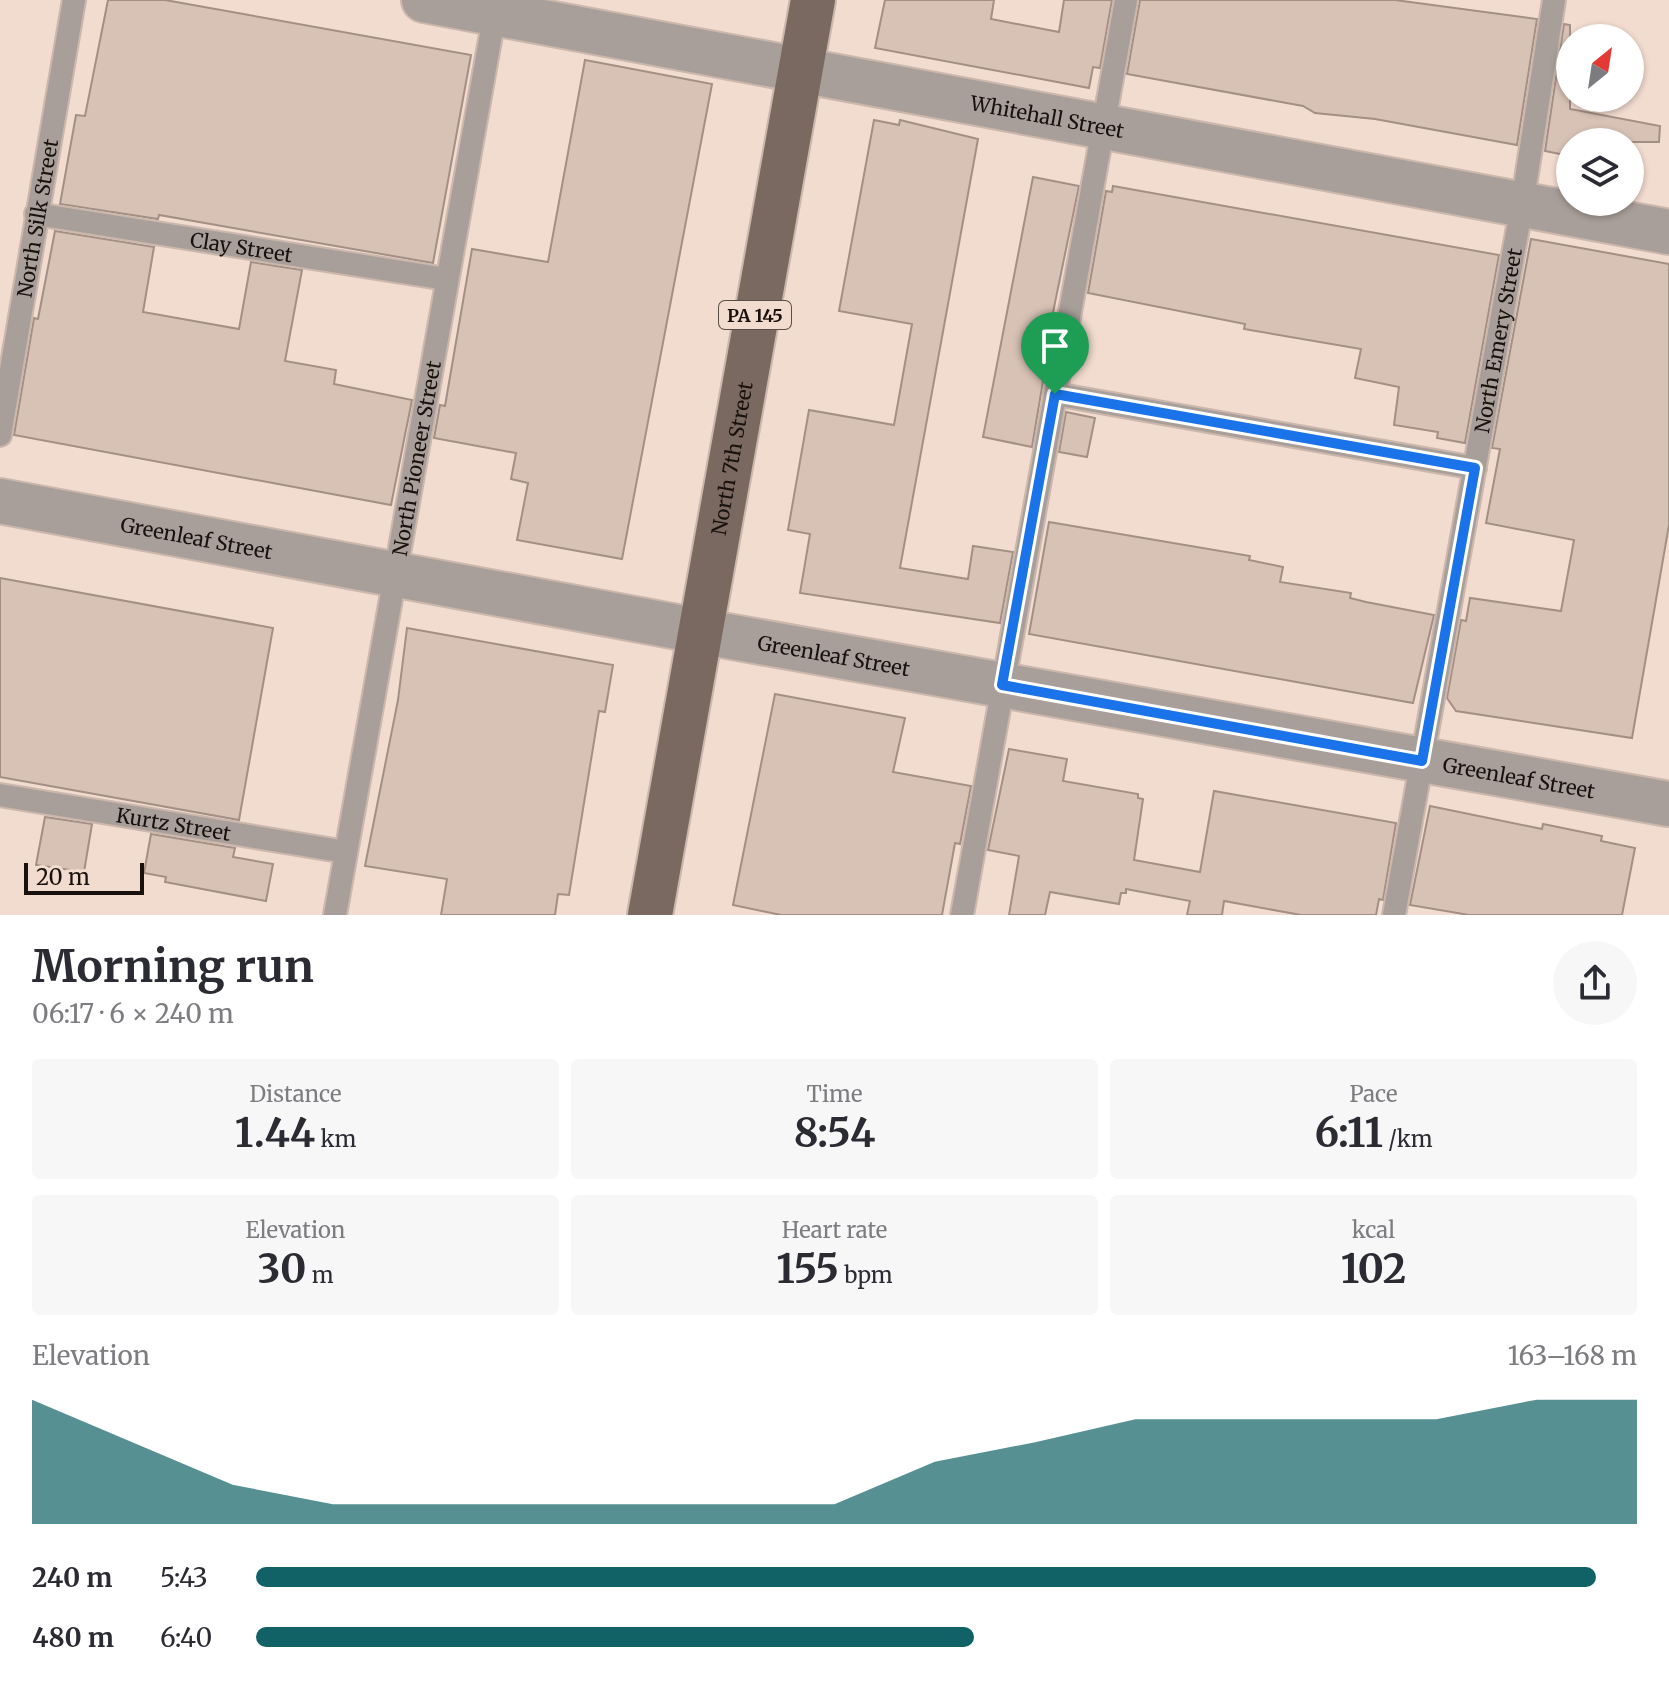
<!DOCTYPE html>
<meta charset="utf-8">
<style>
body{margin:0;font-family:Merriweather,serif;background:#f7f7f7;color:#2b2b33;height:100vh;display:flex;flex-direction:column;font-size:30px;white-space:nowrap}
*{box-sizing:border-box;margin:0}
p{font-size:26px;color:#7c7c81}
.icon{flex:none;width:44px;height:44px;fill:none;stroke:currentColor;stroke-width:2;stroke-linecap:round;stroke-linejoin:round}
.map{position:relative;height:915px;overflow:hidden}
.details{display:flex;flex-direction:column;background:#fff;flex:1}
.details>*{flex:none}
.needle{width:52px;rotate:30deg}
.buttons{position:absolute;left:1556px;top:24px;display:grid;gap:16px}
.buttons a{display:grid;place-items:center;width:88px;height:88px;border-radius:50%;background:#fff;box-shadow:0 2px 6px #0004;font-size:40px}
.scale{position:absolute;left:24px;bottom:20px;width:120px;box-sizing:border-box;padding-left:8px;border:4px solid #19110d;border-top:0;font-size:22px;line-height:28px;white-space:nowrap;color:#19110d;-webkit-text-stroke:6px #f2dbcf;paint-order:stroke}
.pin{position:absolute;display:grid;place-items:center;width:68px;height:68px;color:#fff;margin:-82px -34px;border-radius:50% 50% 50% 0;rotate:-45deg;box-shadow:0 0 8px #0007}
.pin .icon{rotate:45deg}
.round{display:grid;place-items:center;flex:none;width:84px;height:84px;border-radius:42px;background:#f7f7f7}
.summary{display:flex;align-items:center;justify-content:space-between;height:136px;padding:0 32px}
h1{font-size:44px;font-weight:700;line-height:60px}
.metrics{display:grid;grid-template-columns:repeat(3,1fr);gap:12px;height:136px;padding:8px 32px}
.metrics div{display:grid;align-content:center;border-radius:8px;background:#f7f7f7;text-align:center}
.metrics b{font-size:40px;font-weight:700}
.metrics small{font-size:22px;font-weight:400}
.metrics p{font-size:22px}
.chart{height:224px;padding:16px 32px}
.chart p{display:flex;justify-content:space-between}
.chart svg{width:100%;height:144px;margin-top:8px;fill:#116266;opacity:.7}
ul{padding:0 32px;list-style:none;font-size:26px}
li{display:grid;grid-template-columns:128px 96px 1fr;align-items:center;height:60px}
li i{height:20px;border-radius:10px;background:#116266}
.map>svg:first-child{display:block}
.building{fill:#d8c2b6;stroke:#a48f84;stroke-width:2}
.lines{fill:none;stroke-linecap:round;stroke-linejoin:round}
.lane-casing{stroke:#cbb7ac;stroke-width:26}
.street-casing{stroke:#cbb7ac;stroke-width:48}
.primary-casing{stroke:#cbb7ac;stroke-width:48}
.lane{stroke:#a99f9a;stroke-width:22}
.street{stroke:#a99f9a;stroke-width:44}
.primary{stroke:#7a6960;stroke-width:44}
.route-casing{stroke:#fff;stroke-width:16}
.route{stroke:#1a73e8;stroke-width:10}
.labels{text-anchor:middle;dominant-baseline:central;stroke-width:7;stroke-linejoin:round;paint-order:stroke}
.shield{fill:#f2dbcf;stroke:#5a4e47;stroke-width:2}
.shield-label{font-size:18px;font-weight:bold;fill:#19110d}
.street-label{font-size:20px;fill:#19110d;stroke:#f2dbcf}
</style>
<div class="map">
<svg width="1669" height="915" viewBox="0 0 1669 915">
<rect width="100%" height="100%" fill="#f2dbcf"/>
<!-- building -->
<g class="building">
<polygon points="108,0 165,0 471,55 433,263 159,215 158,219 60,204 76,115 85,116"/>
<polygon points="885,0 994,0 991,19 1059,32 1064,0 1112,0 1100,68 1093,67 1089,88 875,48"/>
<polygon points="1140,0 1395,0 1537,19 1517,145 1375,119 1315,113 1303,106 1127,74"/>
<polygon points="1564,24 1570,25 1570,109 1660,126 1659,142 1570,142 1570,156 1545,151"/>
<polygon points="585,60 712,84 622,559 517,540 528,483 511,479 516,453 434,438 440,405 445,406 472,249 548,262"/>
<polygon points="874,120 899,125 900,120 978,139 900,568 968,579 973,546 1013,552 1000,623 800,593 810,534 788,530 809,410 894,425 912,324 839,311"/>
<polygon points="1033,177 1079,186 1044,356 1047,357 1032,447 983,437"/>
<polygon points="1113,186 1499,255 1465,443 1437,438 1438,432 1394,425 1399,387 1355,378 1361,349 1244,329 1245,324 1088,293 1106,191 1112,192"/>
<polygon points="55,231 154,247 143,312 239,329 251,262 302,270 285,361 336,370 334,384 412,400 391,505 14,435 34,318 38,319"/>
<polygon points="1531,239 1669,264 1669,525 1632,738 1456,711 1447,698 1461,620 1466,621 1470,598 1561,611 1574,540 1486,523 1500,449 1492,448"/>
<polygon points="1066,412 1095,418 1087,457 1059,452"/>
<polygon points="1049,522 1250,556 1249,560 1283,567 1280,582 1351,593 1350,598 1366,602 1434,615 1413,703 1029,634"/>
<polygon points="0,578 273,628 239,820 0,777"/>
<polygon points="407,628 613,665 605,712 599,711 569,895 558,894 555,915 441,915 447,879 365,866 398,700"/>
<polygon points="775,694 905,718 893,772 971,786 960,844 955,843 942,915 781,915 733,905"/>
<polygon points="1009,749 1067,759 1063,781 1138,794 1138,798 1143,799 1134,860 1200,872 1214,791 1396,823 1383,900 1379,899 1376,915 1301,915 1224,901 1222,915 1187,915 1190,901 1126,889 1126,893 1121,893 1119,904 1050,892 1045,915 1009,915 1019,856 988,850"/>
<polygon points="1430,806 1542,829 1543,824 1602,836 1601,841 1635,848 1622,915 1469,915 1410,905"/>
<polygon points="45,817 92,824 84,872 36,865"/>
<polygon points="151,834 235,848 233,857 273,864 266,901 165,882 166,877 144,873"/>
</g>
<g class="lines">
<!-- lane casing -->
<g class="lane-casing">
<g id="lane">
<path id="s1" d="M36,214L446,279"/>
<polyline points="1055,394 1475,468"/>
<path id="s2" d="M0,435L74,0"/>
<path id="s3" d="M0,795L346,852"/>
<path id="s4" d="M335,915L496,6"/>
<polyline points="962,915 1126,0"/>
<path id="s5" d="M1394,915L1522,205L1554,0"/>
</g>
</g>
<!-- street casing -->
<g class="street-casing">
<g id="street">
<path id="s6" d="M424,0L1669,232"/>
<path id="s7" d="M0,501L699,631L1669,804"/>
</g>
</g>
<!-- primary casing -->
<g class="primary-casing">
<g id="primary">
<path id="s8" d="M650,915L813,0"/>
</g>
</g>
<!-- lane -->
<use href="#lane" class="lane"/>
<!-- street -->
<use href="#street" class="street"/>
<!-- primary -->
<use href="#primary" class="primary"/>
</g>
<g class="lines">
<!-- route casing -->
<g class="route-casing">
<polygon id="route" points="1055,394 1475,468 1422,761 1002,685"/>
</g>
<!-- route -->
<use href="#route" class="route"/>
</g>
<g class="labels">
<!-- shield labels -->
<rect class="shield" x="719" y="301" width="72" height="28" rx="6"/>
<g class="shield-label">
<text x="755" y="315">PA 145</text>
</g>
<!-- street labels -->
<g class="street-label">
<text stroke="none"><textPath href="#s6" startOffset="634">Whitehall Street</textPath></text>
<text stroke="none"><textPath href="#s2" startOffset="220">North Silk Street</textPath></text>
<text stroke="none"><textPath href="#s1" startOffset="208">Clay Street</textPath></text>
<text stroke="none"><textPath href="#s5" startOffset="584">North Emery Street</textPath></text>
<text stroke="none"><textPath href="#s4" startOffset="464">North Pioneer Street</textPath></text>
<text stroke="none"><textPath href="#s8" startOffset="464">North 7th Street</textPath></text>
<text stroke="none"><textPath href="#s7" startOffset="200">Greenleaf Street</textPath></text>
<text stroke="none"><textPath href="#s7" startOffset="848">Greenleaf Street</textPath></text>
<text stroke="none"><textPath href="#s7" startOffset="1544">Greenleaf Street</textPath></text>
<text stroke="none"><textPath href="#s3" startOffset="176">Kurtz Street</textPath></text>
</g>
</g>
</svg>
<div class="buttons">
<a><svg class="needle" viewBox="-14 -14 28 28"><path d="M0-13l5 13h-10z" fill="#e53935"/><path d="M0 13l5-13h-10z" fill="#7c7c81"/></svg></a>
<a><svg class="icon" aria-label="layers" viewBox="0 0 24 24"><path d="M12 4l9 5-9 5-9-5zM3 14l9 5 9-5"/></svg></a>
</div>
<div class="scale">20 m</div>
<div class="pin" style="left:1055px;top:394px;background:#1e9e55"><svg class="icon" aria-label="arrive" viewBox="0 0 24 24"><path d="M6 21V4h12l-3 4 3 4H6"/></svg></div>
</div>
<section class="details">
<div class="summary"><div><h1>Morning run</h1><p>06:17 · 6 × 240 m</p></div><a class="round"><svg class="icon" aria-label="share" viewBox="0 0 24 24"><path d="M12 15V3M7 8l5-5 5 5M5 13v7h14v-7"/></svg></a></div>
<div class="metrics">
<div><p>Distance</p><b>1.44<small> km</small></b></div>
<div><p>Time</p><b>8:54</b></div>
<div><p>Pace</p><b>6:11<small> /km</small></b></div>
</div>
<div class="metrics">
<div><p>Elevation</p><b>30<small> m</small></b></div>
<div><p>Heart rate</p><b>155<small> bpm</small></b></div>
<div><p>kcal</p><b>102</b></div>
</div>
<div class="chart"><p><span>Elevation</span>163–168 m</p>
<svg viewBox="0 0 160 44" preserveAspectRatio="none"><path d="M0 44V6L10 19L20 32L30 38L40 38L50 38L60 38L70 38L80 38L90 25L100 19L110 12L120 12L130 12L140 12L150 6L160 6V44z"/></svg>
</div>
<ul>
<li><b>240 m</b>5:43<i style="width:97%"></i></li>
<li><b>480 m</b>6:40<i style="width:52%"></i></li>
</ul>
</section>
